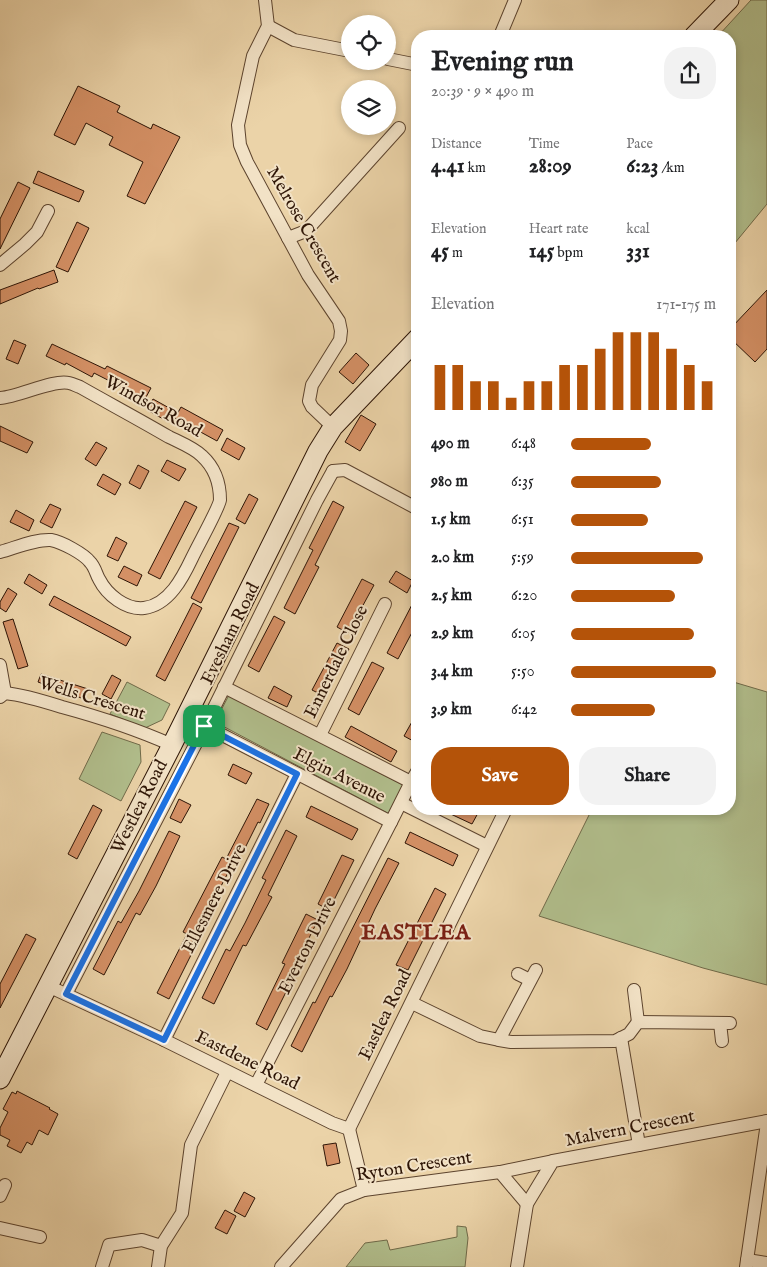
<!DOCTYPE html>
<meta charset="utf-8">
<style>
body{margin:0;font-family:"IM FELL English",serif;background:#f2f2f2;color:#202124;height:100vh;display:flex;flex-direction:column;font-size:19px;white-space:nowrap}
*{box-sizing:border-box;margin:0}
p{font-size:16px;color:#757577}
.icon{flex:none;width:28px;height:28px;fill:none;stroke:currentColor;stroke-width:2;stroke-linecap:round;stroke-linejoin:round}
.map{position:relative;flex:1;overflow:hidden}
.drawer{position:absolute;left:411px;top:30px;width:325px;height:785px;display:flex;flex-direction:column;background:#fff;border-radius:20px;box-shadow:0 2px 8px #0003}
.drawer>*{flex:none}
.buttons{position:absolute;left:341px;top:15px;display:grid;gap:10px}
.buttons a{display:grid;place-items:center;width:55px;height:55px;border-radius:50%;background:#fff;box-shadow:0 2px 8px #0003;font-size:25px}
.pin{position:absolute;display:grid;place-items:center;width:42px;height:42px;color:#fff;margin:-21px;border-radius:10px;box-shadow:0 2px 8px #0006}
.round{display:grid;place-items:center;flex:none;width:52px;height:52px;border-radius:20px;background:#f2f2f2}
.overview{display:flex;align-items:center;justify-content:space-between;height:85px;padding:0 20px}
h1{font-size:28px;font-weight:800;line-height:38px}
.metrics{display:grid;grid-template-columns:repeat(3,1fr);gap:8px;height:85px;padding:5px 20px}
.metrics div{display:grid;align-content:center}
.metrics b{font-size:21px;font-weight:800}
.metrics small{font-size:14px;font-weight:400}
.metrics p{font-size:14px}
.chart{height:140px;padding:10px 20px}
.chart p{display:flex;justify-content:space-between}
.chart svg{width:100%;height:90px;margin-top:5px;stroke:#b45309;stroke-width:6}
.cta{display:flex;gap:10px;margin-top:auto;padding:10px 20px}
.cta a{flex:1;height:58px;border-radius:20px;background:#b45309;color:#fff;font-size:20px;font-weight:800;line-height:58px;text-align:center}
.cta a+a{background:#f2f2f2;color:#202124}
ul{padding:0 20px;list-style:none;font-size:16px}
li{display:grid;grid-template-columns:80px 60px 1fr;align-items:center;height:38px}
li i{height:12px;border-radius:6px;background:#b45309}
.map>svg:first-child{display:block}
.green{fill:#b1be8c;stroke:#706a49}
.building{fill:#d49065;stroke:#2e1506}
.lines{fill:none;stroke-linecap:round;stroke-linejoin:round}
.street-casing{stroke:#5d442e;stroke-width:14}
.secondary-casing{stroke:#2e1506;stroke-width:21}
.street{stroke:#f2e2c6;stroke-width:12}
.secondary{stroke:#f2e2c6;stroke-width:19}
.route-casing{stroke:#fff;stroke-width:10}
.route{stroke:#1a73e8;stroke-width:6}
.labels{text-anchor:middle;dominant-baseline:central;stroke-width:4;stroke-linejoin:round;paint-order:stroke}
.street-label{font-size:18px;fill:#2e1506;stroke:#f2e2c6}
.district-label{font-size:22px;font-weight:bold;letter-spacing:1px;fill:#7a1f14;stroke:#f2e2c6}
</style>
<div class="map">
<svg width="767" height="1267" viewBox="0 0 767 1267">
<rect width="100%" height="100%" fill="#ebd3a8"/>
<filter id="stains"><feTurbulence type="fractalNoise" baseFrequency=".004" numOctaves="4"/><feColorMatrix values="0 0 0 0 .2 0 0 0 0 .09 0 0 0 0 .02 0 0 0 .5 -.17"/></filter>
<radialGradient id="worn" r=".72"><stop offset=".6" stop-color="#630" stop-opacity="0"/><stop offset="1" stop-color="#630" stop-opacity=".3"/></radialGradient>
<!-- green -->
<g class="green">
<polygon points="751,0 767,0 767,204 730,249 730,36 718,36"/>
<polygon points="730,681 767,692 767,985 703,968 539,916 592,809 730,809"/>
<polygon points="127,682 170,704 162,720 145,728 110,714"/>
<polygon points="229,695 405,786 391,815 215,722"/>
<polygon points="102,732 140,745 141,762 121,801 79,779"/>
<polygon points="457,1226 466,1227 468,1238 465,1267 346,1267 365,1243 387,1240 390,1250 457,1237"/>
</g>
<!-- building -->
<g class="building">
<polygon points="78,86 120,106 117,112 151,129 153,124 180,137 145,204 127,196 143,162 109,145 113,137 86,123 75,145 54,135"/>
<polygon points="38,171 84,191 79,202 33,183"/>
<polygon points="18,182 30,188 0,249 0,219"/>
<polygon points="77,222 89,228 68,272 56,267"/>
<polygon points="54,270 58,282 39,289 38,288 0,304 0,290"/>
<polygon points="767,290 767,349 755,362 730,338 730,329"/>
<polygon points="14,340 26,345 18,364 6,359"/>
<polygon points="52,344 105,369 107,366 151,388 145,399 94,373 92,377 66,363 65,365 46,356"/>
<polygon points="356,353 369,365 353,384 339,372"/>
<polygon points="153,399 171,409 165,420 147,410"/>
<polygon points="181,407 223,430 217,441 175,418"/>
<polygon points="361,415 376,424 360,451 345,442"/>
<polygon points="0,426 33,442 27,453 0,441"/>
<polygon points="227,438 245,448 239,460 221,450"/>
<polygon points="96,442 107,448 96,466 85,459"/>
<polygon points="167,460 186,469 179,481 161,471"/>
<polygon points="138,465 149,471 140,489 129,483"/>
<polygon points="103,474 121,484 115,495 97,485"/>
<polygon points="249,494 258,499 245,524 236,519"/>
<polygon points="185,501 197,507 160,579 148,573"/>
<polygon points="333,501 344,507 315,565 319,567 295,614 284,608 313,550 309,548"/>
<polygon points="50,504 61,509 52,528 40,522"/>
<polygon points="16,510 34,520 29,531 10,522"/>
<polygon points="229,523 239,527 201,603 191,598"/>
<polygon points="116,537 127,543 118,561 107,556"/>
<polygon points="124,566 142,575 137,586 118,577"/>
<polygon points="396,571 413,581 407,593 389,582"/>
<polygon points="29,574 47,585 42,594 24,583"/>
<polygon points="362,579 374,585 348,633 337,627"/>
<polygon points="8,588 17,594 6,612 0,608 0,602"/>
<polygon points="418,593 418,621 398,659 387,653"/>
<polygon points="54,596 131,637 126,646 49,605"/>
<polygon points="193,603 202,608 165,681 156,676"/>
<polygon points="274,616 285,622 259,672 248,666"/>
<polygon points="13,619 28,666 18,669 3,622"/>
<polygon points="337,643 349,649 324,696 312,690"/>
<polygon points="372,662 384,668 359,715 348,709"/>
<polygon points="41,674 88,689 84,699 38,682"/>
<polygon points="112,675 121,680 111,699 102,694"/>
<polygon points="274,686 292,696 287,707 268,698"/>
<polygon points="418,711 418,737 415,742 404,736"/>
<polygon points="351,726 397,751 391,762 345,737"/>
<polygon points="233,764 252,773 246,784 228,775"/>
<polygon points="179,799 191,805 181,823 170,818"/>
<polygon points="257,799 269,804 260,823 258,822 243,852 240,850 209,909 189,949 193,951 169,999 157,993 187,934 183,932 222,857 226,859"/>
<polygon points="93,805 102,810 77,859 68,854"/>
<polygon points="311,806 358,829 352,840 306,817"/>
<polygon points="440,809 469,809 478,813 472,824"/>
<polygon points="286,830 297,836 268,895 272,897 246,946 243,945 214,1004 202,998 226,949 230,951 245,923 266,880 262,878"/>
<polygon points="169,831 180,836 156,886 140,915 136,913 104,975 93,969 118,921 121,923 139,891"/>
<polygon points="410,832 458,855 453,866 405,843"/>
<polygon points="342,855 354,860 329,910 318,904"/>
<polygon points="388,858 399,863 375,909 347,969 332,997 330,996 302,1052 291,1046 313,1002 315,1003 330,973"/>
<polygon points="435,888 446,894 408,970 396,965"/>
<polygon points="306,914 318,920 288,980 291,982 267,1030 256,1024 285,964 282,963"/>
<polygon points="26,934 36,939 0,1008 0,984"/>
<polygon points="17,1091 50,1108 49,1109 58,1114 48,1135 39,1130 32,1145 27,1142 21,1153 7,1146 10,1140 0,1135 0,1128 8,1112 3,1109 12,1092 16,1094"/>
<polygon points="336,1143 340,1163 327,1166 323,1145"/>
<polygon points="244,1192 255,1198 245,1217 234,1211"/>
<polygon points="225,1210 236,1216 227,1234 215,1228"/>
</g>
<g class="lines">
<!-- street casing -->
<g class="street-casing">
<g id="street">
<polyline points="265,0 268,26 253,56 238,125 240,145 247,162 308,275 339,321 341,331 340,340 312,385 309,401 312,407 333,427"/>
<polyline points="268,26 294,40 350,51"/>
<polyline points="500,36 515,0"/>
<polyline points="388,59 418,65"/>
<polyline points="288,238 306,231 399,128"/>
<polyline points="0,265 25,244 37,232 48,211"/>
<path d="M0,398C19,397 53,379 69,383C73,384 77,386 80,387C110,404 140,420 169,437C179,442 194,448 202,456C214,467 220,483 220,500C219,508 197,547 192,558C183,577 169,605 144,608C126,610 107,595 99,579C96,574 95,567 90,562C84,554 62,542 51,540C35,539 15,548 0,552"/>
<polyline points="333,471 345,470 418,509"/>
<polyline points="0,665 5,693"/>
<path d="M0,697L5,693C24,695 43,701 62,707C99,717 136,729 172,745"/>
<polyline points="205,726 391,822 411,782 224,687"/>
<polyline points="320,735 385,604"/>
<polyline points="411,782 418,770"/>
<polyline points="401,803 487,846"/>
<polyline points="518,974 530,980"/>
<polyline points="48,986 164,1040 332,1123 349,1129"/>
<polyline points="634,990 638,1022"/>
<polyline points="66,994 205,726 317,500 333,471"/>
<polyline points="412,1003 480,1036 499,1040 511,1042 615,1041 629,1034 638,1022 730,1023"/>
<polyline points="720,1023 722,1041"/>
<polyline points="621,1038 639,1145"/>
<polyline points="164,1040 297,774"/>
<polyline points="499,1040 536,970"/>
<polyline points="256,1085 391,822"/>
<polyline points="349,1129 506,809"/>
<polyline points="349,1129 364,1190"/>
<polyline points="500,1172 527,1204"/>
<polyline points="0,1196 5,1185"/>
<polyline points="0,1228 40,1237"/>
<polyline points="747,1260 767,1263"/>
<polyline points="102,1267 109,1245 142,1240 161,1246"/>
<polyline points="158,1267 161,1246 182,1213 191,1145 227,1072"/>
<polyline points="281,1267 341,1199 364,1190 500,1172 553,1161"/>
<polyline points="517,1267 527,1204 553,1161 767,1121"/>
<polyline points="746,1267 767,1123"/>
</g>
</g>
<!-- secondary casing -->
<g class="secondary-casing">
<g id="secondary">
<polyline points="694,36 729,0"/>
<polyline points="0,1079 172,745 318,451 333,427 418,338"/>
</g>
</g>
<!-- street -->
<use href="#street" class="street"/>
<!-- secondary -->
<use href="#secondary" class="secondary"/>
</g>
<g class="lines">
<!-- route casing -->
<g class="route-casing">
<polygon id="route" points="204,726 297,774 164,1040 66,994"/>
</g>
<!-- route -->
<use href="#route" class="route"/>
</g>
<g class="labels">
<!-- street labels -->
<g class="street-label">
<text transform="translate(303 225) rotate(60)">Melrose Crescent</text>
<text transform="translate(153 407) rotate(29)">Windsor Road</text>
<text transform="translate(231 634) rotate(-64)">Evesham Road</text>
<text transform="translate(337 662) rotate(-64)">Ennerdale Close</text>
<text transform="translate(92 699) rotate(17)">Wells Crescent</text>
<text transform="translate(339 776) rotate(27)">Elgin Avenue</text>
<text transform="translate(140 807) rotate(-63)">Westlea Road</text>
<text transform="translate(215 899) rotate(-63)">Ellesmere Drive</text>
<text transform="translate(308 946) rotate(-63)">Everton Drive</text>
<text transform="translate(386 1015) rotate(-64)">Eastlea Road</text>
<text transform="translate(247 1061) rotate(26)">Eastdene Road</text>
<text transform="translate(630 1129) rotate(-11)">Malvern Crescent</text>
<text transform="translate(414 1167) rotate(-9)">Ryton Crescent</text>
</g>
<!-- district labels -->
<g class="district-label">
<text x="416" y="933">EASTLEA</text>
</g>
</g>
<rect width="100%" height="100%" filter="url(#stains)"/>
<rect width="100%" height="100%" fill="url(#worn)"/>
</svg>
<div class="buttons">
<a><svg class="icon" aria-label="locate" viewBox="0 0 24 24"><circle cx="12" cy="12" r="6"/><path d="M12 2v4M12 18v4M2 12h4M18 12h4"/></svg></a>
<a><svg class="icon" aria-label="layers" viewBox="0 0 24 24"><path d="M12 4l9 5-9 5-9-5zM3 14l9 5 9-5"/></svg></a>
</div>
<div class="pin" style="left:204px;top:726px;background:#1e9e55"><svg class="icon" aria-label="arrive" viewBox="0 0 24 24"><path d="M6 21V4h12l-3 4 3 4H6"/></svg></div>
<section class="drawer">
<div class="overview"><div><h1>Evening run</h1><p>20:39 · 9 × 490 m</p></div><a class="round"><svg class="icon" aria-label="share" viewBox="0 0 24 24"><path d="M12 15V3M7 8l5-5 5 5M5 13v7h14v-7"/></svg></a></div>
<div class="metrics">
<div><p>Distance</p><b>4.41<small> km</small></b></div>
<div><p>Time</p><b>28:09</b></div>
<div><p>Pace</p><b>6:23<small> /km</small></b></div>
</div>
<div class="metrics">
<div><p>Elevation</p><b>45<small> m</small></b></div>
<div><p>Heart rate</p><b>145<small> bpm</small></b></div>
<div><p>kcal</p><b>331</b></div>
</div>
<div class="chart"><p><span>Elevation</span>171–175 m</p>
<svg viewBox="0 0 160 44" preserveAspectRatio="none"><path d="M5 44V22M15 44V22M25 44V30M35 44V30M45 44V38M55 44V30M65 44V30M75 44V22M85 44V22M95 44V14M105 44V6M115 44V6M125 44V6M135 44V14M145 44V22M155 44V30"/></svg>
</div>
<ul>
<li><b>490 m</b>6:48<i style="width:55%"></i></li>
<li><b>980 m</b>6:35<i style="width:62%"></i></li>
<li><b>1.5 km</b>6:51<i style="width:53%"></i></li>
<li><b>2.0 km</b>5:59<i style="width:91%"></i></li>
<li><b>2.5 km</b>6:20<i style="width:72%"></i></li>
<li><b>2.9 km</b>6:05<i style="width:85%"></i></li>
<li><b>3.4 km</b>5:50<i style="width:100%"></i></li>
<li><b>3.9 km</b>6:42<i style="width:58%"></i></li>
</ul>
<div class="cta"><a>Save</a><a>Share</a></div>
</section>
</div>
